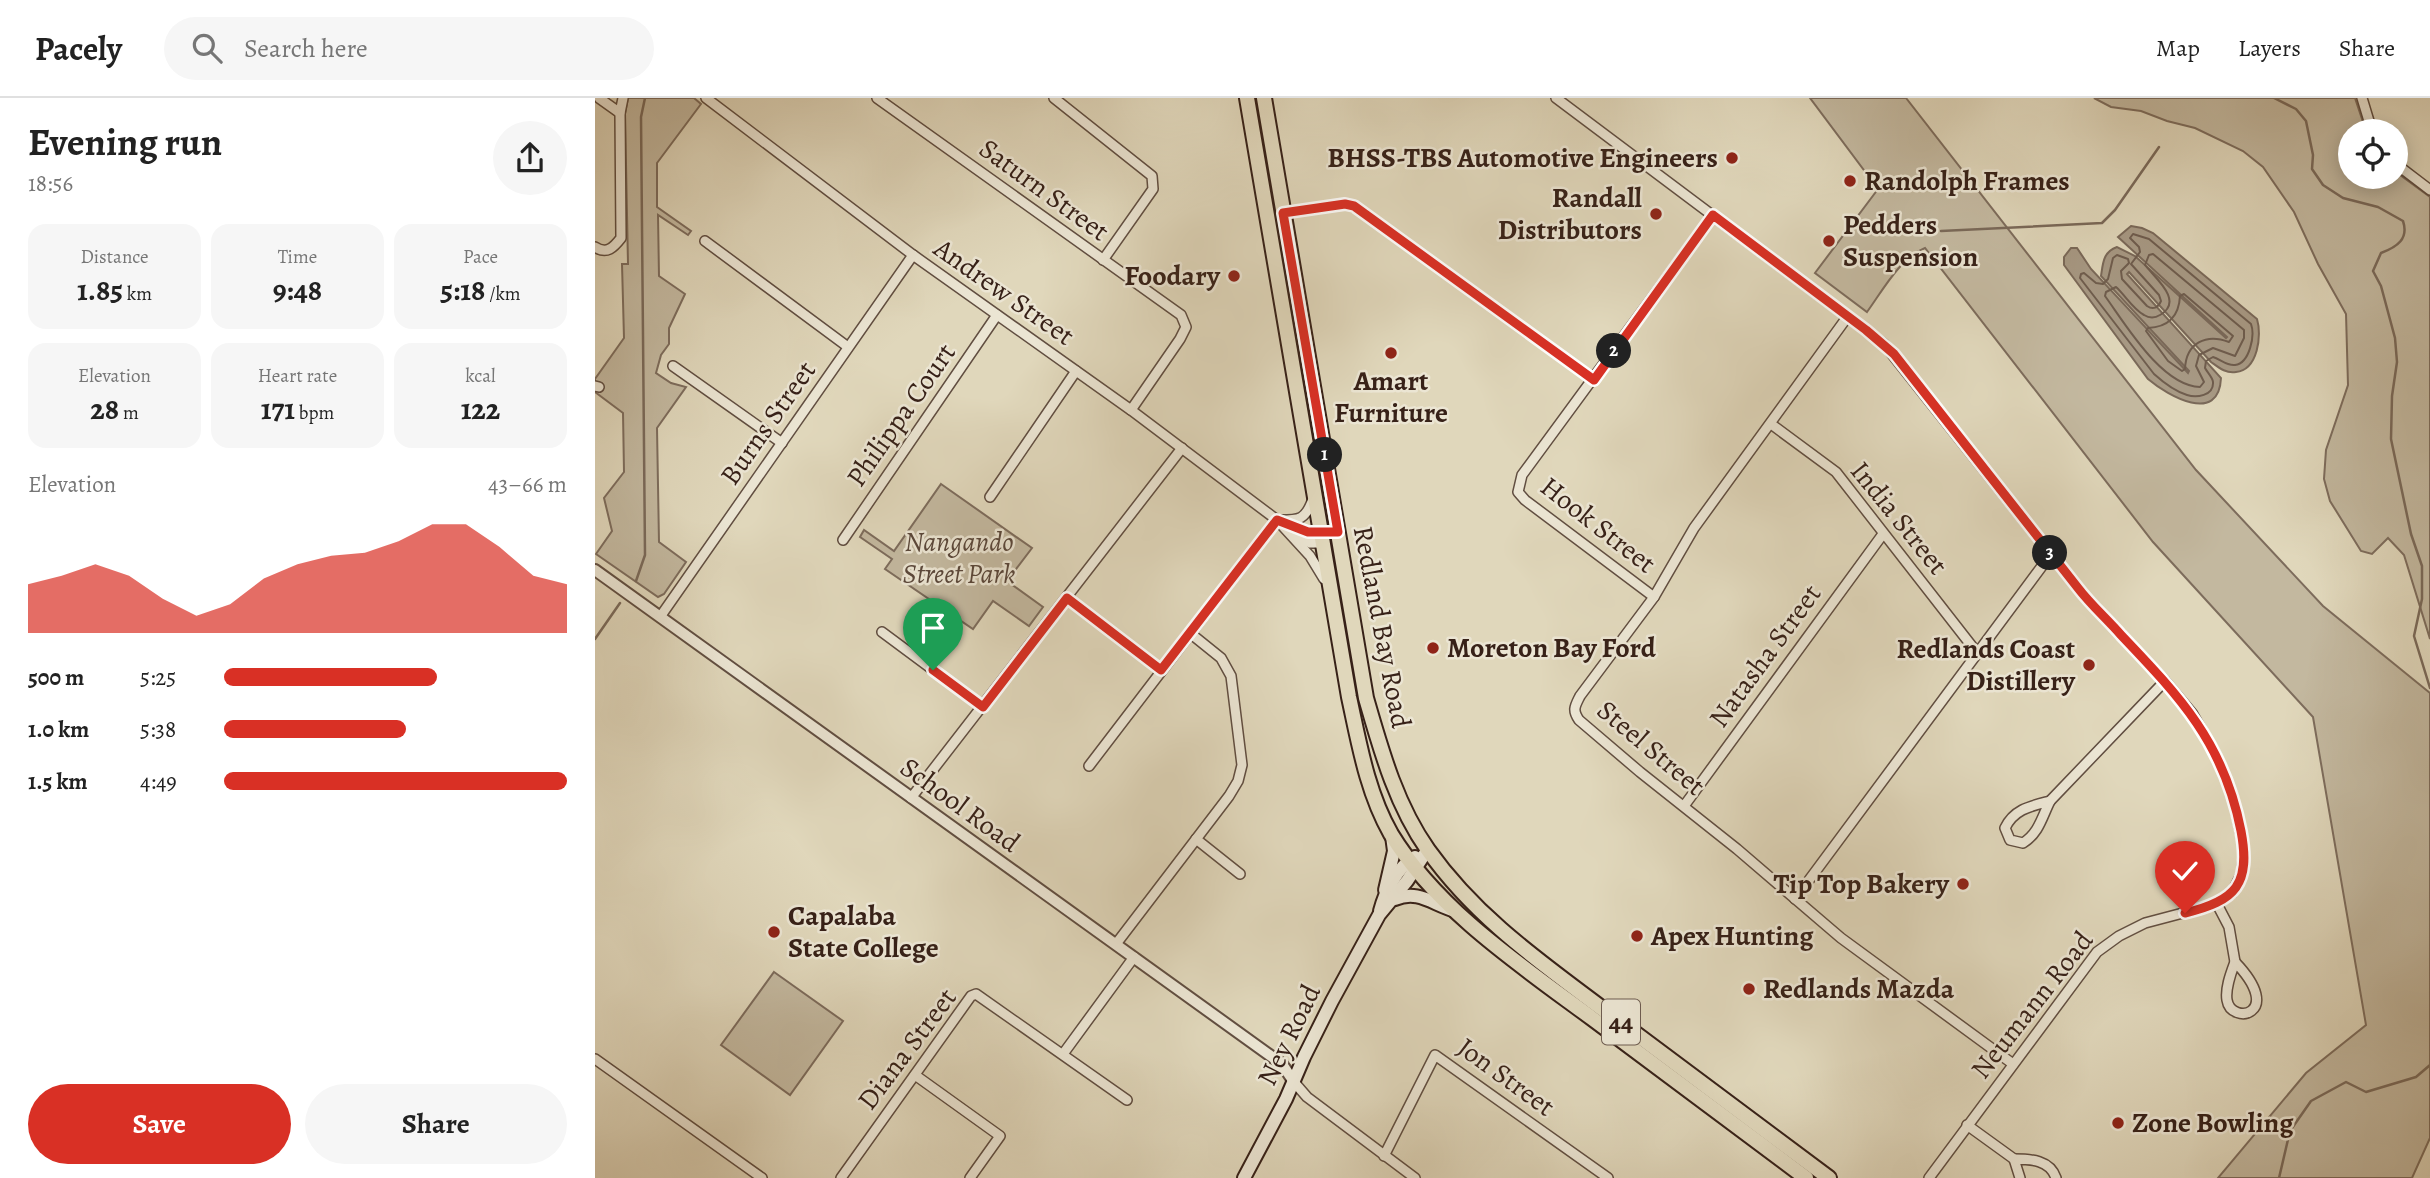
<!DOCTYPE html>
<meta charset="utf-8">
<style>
body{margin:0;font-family:Alegreya,serif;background:#f6f6f6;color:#222;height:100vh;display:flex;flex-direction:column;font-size:26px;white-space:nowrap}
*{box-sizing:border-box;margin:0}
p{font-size:23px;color:#767676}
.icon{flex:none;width:38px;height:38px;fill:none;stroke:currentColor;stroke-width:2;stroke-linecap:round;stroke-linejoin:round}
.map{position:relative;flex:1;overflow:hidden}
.details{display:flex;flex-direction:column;background:#fff;width:595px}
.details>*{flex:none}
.fabs{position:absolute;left:1743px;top:21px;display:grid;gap:14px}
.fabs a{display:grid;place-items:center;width:70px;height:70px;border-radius:50%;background:#fff;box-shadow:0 4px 18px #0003;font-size:35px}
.pin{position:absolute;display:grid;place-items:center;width:60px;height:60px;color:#fff;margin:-72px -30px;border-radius:50% 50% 50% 0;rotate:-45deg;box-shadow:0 0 7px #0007}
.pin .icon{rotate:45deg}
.km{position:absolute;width:35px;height:35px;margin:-18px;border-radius:50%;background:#222;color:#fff;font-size:19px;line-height:35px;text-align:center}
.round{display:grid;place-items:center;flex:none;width:74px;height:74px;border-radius:37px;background:#f6f6f6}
.head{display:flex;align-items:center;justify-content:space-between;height:119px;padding:0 28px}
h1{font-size:38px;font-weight:600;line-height:52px}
.figures{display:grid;grid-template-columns:repeat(3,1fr);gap:10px;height:119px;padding:7px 28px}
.figures div{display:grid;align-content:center;border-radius:18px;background:#f6f6f6;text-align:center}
.figures b{font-size:30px;font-weight:600}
.figures small{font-size:19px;font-weight:400}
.figures p{font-size:19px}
.chart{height:196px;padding:14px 28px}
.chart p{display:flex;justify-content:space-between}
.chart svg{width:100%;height:126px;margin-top:7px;fill:#d93025;opacity:.7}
.action{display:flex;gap:14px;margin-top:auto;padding:14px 28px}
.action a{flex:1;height:80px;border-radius:42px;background:#d93025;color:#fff;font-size:28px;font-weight:600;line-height:80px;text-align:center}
.action a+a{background:#f6f6f6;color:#222}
ul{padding:0 28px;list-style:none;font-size:23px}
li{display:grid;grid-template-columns:112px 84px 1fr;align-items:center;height:52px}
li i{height:18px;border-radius:9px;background:#d93025}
header{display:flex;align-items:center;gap:42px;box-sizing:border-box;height:98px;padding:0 35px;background:#fff;border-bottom:2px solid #e0e0e0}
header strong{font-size:33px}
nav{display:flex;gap:38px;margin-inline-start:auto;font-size:24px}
.search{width:490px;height:63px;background:#f6f6f6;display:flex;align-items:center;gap:18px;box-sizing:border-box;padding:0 24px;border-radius:38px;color:#767676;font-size:26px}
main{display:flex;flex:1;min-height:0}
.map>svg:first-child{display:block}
.green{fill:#c3b89f;stroke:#7d6c5c;stroke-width:2}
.water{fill:#a79984;stroke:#7a6959;stroke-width:2}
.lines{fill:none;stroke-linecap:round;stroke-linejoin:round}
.shore{stroke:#6f5d4e;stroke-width:2}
.stream{stroke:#7a6959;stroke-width:2.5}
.minor-casing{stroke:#614e41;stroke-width:12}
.tertiary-casing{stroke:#614e41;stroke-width:14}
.secondary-casing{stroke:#372118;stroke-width:16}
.primary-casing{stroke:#372118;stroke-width:18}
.minor{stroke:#ebe5d3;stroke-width:9}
.tertiary{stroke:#ebe5d3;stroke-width:10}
.secondary{stroke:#ebe5d3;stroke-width:12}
.primary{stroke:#e0d7bb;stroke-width:14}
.route-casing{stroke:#fff;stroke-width:14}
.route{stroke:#d93025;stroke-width:9}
.poi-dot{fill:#8f2418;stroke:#ebe5d3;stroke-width:2.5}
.labels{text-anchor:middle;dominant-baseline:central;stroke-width:5;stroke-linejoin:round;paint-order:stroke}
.shield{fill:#ebe5d3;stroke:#6d5c50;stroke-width:2}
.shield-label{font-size:26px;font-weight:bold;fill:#372118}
.poi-label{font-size:28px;font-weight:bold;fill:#372118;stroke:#ebe5d3;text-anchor:start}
.street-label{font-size:28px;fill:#372118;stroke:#ebe5d3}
.park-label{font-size:28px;font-style:italic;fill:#5a473a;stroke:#ebe5d3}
</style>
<header>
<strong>Pacely</strong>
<div class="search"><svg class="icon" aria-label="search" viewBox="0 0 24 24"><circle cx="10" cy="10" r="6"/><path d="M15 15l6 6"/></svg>Search here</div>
<nav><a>Map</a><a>Layers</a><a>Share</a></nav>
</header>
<main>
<section class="details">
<div class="head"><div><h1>Evening run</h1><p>18:56</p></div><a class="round"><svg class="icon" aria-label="share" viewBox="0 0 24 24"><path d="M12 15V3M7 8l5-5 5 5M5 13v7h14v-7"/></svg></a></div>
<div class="figures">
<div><p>Distance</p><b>1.85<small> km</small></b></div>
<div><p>Time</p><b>9:48</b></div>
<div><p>Pace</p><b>5:18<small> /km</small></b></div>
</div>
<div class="figures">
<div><p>Elevation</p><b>28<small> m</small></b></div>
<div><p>Heart rate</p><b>171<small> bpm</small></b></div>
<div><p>kcal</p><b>122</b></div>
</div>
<div class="chart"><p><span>Elevation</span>43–66 m</p>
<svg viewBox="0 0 160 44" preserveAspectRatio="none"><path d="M0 44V27L10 24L20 20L30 24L40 32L50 38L60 34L70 25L80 20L90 17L100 16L110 12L120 6L130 6L140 14L150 24L160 27V44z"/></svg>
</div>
<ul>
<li><b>500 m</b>5:25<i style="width:62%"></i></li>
<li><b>1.0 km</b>5:38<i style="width:53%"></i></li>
<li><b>1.5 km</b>4:49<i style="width:100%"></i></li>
</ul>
<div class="action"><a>Save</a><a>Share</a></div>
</section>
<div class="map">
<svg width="1835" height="1080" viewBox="0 0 1835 1080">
<rect width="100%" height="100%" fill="#e0d7bb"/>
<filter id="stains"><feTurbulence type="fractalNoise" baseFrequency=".00286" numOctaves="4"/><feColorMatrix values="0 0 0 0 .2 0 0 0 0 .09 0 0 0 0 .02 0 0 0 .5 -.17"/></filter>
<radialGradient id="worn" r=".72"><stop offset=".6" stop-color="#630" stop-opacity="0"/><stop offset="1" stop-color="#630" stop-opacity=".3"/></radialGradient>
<!-- green -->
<g class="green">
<polygon points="33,0 99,0 106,6 62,65 62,109 96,133 93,137 63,117 64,178 90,196 74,230 74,246 66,257 61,275 76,285 91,289 62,330 64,444 91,464 69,496 63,499 1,456 17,433 9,400 29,374 28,315 0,294 0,281 29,240 27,166 33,166 30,16"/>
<path d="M1215,0H1311L1601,372L1728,508L1835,595V1040L1817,1080H1623L1711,975L1771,927L1718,619L1558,444L1330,150C1305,160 1288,192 1272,214L1220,175L1283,91Z"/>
<polygon points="1499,0 1760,0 1771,33 1755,33 1755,79 1801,79 1801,74 1835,99 1835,541 1809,457 1793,440 1777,456 1766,453 1735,403 1729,381 1731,352 1753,287 1751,216 1723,166 1699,114 1668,69 1648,53 1600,30 1572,23 1546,13 1516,9"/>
<polygon points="346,386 437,450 412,483 448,509 434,528 398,503 378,531 290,471 297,461 265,439 269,432 299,453"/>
<polygon points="179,874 248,923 195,997 126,947"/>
</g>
<!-- water -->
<path class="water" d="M1536,128L1547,130L1558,135L1662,221C1667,237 1663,272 1641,274C1631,276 1623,269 1616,264L1534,174L1532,176L1626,280C1624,327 1573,298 1553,281L1469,167V159L1476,150H1482L1496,171L1593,275L1594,273L1506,178C1508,165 1508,154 1522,149L1540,158L1631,240L1632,239L1523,139Z"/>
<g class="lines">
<!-- shore -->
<g class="shore">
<path d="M1538,136L1554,141L1656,226C1660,237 1655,265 1640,267C1632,268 1625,261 1618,259L1611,263L1610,270C1612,274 1618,280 1618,284C1619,298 1601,300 1592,297C1579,293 1569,285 1559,276L1485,180L1486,176L1489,175L1501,185L1508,186L1513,181L1518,160L1522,157L1533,161L1534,165L1526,173L1527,181L1552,208C1558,212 1563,210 1566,203L1564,197L1536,166L1545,154L1544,149L1535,140Z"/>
<path d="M1558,156L1649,232V240L1640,258L1618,250L1604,257L1601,268L1609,284L1605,289C1567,288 1531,227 1510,198L1511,194L1521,189C1530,197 1538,211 1549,217C1554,220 1560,220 1565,217C1590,203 1559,179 1550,167L1554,157Z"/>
<path d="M1589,196L1638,238L1634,244C1611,235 1591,245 1590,271L1587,273L1573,263L1551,233L1553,230C1573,229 1584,218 1585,198Z"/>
</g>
<!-- stream -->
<g class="stream">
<path d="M1679,0L1701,11L1711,23L1718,57L1717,71L1728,87L1748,100L1783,109L1808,123C1814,141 1802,149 1786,155L1778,173L1786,188L1800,240L1802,264L1797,298L1796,341L1816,436L1827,468V501L1819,538L1835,590"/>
<polyline points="1346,133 1507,125 1520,112 1564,49"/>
<polyline points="41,483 50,457 46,19 50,0"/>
<polyline points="0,541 25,505"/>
<polyline points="1684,1080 1695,1033 1716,1003 1751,984 1771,994 1821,979 1835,967"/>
</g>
<!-- minor casing -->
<g class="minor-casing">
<g id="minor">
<polyline points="4,0 25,15"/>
<polyline points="111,0 318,157 536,312 682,422 715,458 729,481"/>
<polyline points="282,0 586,217 591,229 585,241 536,312"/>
<polyline points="459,0 557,78 558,91 508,162"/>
<polyline points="961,0 1289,246 1486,494 1570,583 1597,615 1621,657 1638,699 1649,750 1647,775 1637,795 1622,806 1550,825 1524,838 1502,854 1334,1080"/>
<polyline points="1767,0 1777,33"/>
<polyline points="1801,66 1835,92"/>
<polyline points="688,115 750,106 759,108 999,282"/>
<polyline points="110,143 253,249"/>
<path d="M0,149C12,157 19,149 26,140L25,15L28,0"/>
<path d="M1253,218L1099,430L1059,499L985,598C980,608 977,612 984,622L1045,674L1142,751L1246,840L1418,966"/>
<polyline points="78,268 187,345"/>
<polyline points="0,288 4,289"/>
<polyline points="1176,326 1241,374 1383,556"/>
<polyline points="395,399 481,273"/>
<path d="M682,422C704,422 710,423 718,401"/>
<polyline points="687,424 713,434 726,436"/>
<polyline points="700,437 715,445 728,445"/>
<polyline points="248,442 402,217"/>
<polyline points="1059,499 930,402 923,394 927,377 1118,117"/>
<polyline points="472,500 566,572"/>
<polyline points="65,519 318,157"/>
<polyline points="287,534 388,609"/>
<polyline points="494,668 682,422"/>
<polyline points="316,700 587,350"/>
<polyline points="1455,703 1570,583"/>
<path d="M1455,703C1447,719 1444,735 1428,745L1415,742L1410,730C1419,711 1436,708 1455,703Z"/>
<polyline points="1089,708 1288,436"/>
<polyline points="601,741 645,776"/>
<polyline points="1200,801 1456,456"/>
<polyline points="1622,806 1634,829 1640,864"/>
<polyline points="521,846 634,698 643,683 647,667 636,578 626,560 595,535"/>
<path d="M1640,864C1691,917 1636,928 1632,902C1630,890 1636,875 1640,864Z"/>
<polyline points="468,956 539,859"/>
<polyline points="0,961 167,1080"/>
<polyline points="320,977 405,1038 375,1080"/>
<polyline points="699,984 712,999 820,1080"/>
<polyline points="1372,1027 1419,1061"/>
<polyline points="789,1058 840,957 1013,1080"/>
<polyline points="246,1080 376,898 381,896 532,1002"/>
<path d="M1425,1080L1419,1061C1436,1061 1455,1062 1461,1080"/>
</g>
</g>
<!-- tertiary casing -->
<g class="tertiary-casing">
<polyline id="tertiary" points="0,472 687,966 699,984"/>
</g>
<!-- secondary casing -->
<g class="secondary-casing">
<g id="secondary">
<polyline points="790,792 799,753 797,738"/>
<path d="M800,801C824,791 838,807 861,813"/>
<path d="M785,813C790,794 802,769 820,759"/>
<polyline points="649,1080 691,1001 709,959 737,903 784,817 812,783 833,751"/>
</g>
</g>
<!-- primary casing -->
<g class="primary-casing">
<g id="primary">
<path d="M652,0L754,599C764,645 772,694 796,736C842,812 928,869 998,921C1069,974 1140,1027 1211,1080"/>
<path d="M669,0L771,600C786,652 801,707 833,752C882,821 947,865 1013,915C1087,970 1161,1025 1234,1080"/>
</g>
</g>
<!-- minor -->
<use href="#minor" class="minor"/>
<!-- tertiary -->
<use href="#tertiary" class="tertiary"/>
<!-- secondary -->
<use href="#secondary" class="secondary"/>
<!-- primary -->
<use href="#primary" class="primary"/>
</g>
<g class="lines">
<!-- route casing -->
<g class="route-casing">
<path id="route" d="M338,572L388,609L472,500L566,572L682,422L713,434H743L688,115L750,106L759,108L999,282L1118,117L1271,232L1299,256C1360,334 1421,412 1483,490C1496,507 1512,521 1526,537C1585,599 1629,645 1646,733C1656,786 1641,803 1590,815"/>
</g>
<!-- route -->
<use href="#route" class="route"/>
</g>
<!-- markers -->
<g class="poi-dot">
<circle cx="1137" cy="60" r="7"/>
<circle cx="1255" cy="83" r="7"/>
<circle cx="1061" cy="116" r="7"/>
<circle cx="1234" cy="143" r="7"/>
<circle cx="639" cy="178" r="7"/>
<circle cx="796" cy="255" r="7"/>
<circle cx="838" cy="550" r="7"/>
<circle cx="1494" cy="567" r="7"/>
<circle cx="1368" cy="786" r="7"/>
<circle cx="179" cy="834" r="7"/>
<circle cx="1042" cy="838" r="7"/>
<circle cx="1154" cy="891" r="7"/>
<circle cx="1523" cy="1025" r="7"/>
</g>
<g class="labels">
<!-- shield labels -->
<rect class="shield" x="1007" y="901.5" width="38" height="45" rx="5"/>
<g class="shield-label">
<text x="1026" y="924">44</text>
</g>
<!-- poi labels -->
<g class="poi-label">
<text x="1123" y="60" text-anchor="end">BHSS-TBS Automotive Engineers</text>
<text x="1269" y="83">Randolph Frames</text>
<text x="1047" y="100" text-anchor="end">Randall<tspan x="1047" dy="32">Distributors</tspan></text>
<text x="1248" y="127">Pedders<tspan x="1248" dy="32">Suspension</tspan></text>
<text x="625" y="178" text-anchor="end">Foodary</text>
<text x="796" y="283" text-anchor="middle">Amart<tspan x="796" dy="32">Furniture</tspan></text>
<text x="852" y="550">Moreton Bay Ford</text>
<text x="1480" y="551" text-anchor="end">Redlands Coast<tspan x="1480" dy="32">Distillery</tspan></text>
<text x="1354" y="786" text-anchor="end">Tip Top Bakery</text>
<text x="193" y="818">Capalaba<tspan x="193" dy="32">State College</tspan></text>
<text x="1056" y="838">Apex Hunting</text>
<text x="1168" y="891">Redlands Mazda</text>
<text x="1537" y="1025">Zone Bowling</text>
</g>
<!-- street labels -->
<g class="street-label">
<text transform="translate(449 92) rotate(36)">Saturn Street</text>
<text transform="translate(409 194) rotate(35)">Andrew Street</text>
<text transform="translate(306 317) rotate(-55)">Philippa Court</text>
<text transform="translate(173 325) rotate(-55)">Burns Street</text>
<text transform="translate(1304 420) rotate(51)">India Street</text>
<text transform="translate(1003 427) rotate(38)">Hook Street</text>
<text transform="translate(787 529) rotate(79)">Redland Bay Road</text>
<text transform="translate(1170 558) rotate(-54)">Natasha Street</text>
<text transform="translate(1056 650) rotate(40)">Steel Street</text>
<text transform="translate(365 707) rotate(36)">School Road</text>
<text transform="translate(1437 907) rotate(-52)">Neumann Road</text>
<text transform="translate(694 937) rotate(-64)">Ney Road</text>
<text transform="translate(312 951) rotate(-53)">Diana Street</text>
<text transform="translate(911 979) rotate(36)">Jon Street</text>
</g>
<!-- park labels -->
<g class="park-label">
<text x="364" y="444">Nangando<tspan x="364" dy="32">Street Park</tspan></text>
</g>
</g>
<rect width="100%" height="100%" filter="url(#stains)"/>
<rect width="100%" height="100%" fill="url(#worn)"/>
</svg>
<div class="fabs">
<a><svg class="icon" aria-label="locate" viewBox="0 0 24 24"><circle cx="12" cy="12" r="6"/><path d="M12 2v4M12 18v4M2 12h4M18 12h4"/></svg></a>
</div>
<div class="pin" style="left:338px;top:572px;background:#1e9e55"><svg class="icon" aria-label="arrive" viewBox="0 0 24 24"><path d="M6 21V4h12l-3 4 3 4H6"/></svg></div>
<div class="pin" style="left:1590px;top:815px;background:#d93025"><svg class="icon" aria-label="check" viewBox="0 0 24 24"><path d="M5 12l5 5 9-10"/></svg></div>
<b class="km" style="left:730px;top:357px">1</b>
<b class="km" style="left:1019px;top:253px">2</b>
<b class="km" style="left:1455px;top:455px">3</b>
</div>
</main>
